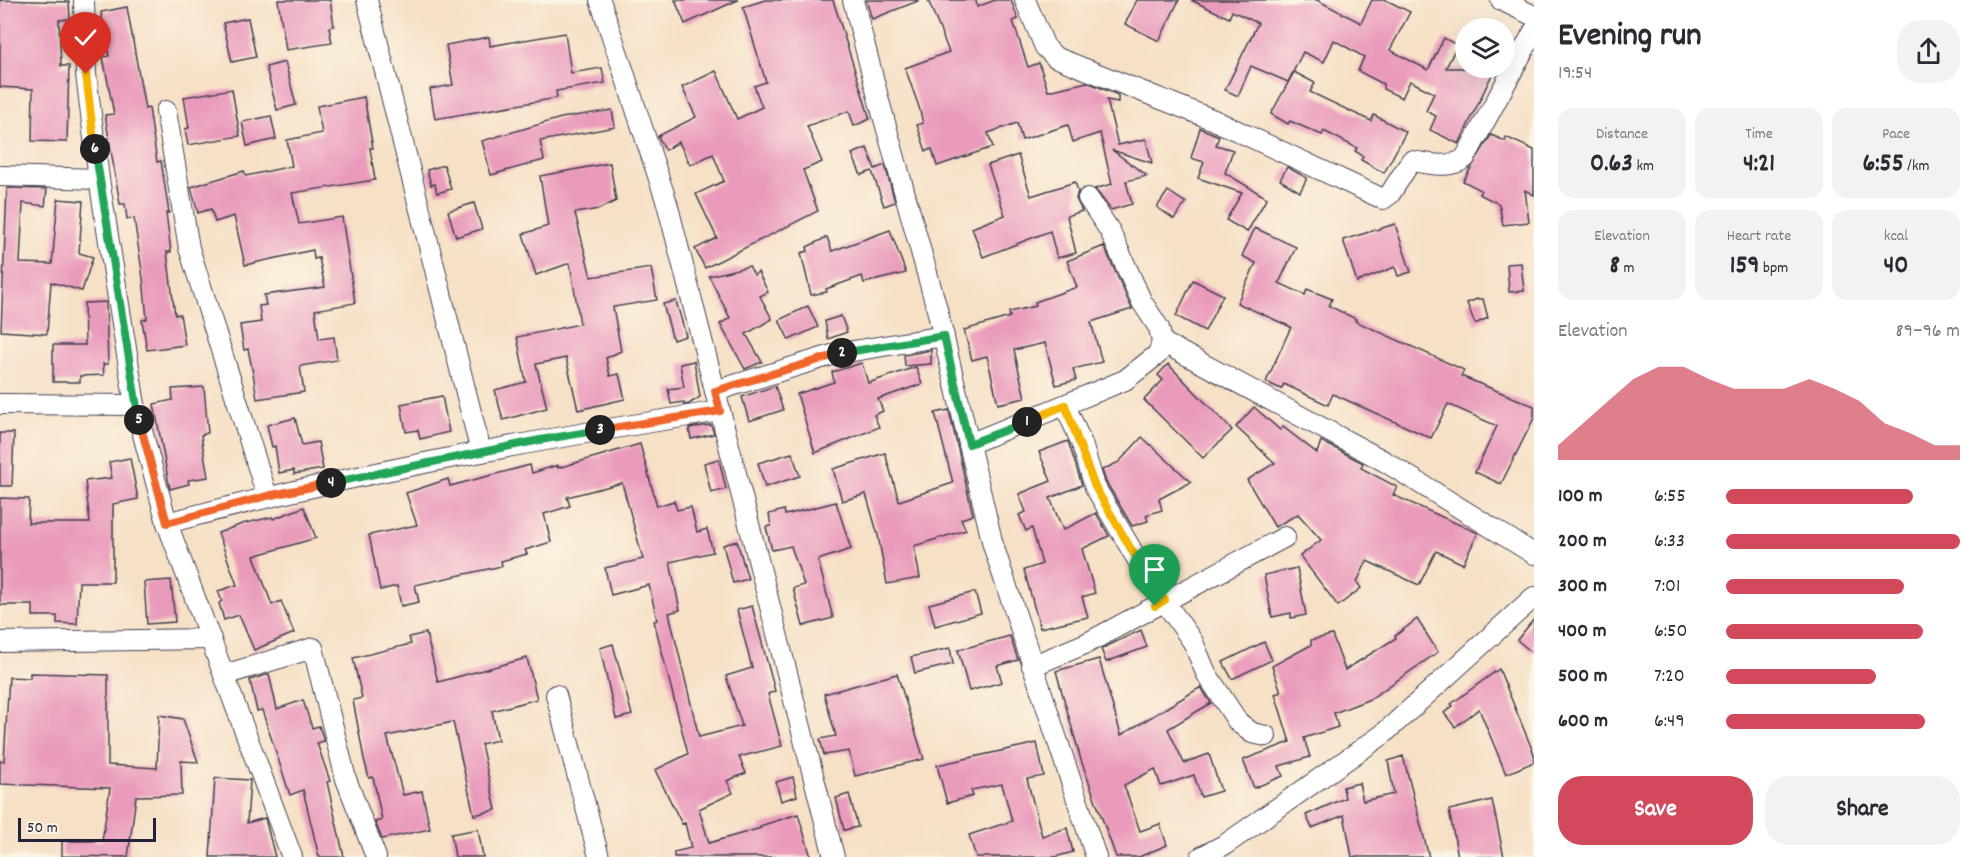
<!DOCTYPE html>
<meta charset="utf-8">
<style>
body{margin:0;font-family:Dekko,sans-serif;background:#f2f2f3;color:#2b2b33;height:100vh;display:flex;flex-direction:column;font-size:22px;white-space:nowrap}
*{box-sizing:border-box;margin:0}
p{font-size:20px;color:#7c7c81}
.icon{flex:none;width:33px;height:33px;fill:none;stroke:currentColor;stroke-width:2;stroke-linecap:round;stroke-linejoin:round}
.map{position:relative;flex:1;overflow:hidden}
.side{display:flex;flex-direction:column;background:#fff;width:450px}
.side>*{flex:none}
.controls{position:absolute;left:1455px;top:18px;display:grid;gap:12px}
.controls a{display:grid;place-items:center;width:60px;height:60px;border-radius:50%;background:#fff;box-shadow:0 6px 24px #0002;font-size:30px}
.scale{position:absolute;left:18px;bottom:15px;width:138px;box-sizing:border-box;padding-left:6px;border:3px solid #22223b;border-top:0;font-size:16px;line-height:21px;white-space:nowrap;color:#22223b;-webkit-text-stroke:4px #fcf5e5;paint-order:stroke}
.pin{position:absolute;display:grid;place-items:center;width:51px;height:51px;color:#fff;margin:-62px -26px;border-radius:50% 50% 50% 0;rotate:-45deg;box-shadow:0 0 6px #0007}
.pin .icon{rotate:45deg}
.km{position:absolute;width:30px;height:30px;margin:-15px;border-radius:50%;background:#222;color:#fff;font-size:16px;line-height:30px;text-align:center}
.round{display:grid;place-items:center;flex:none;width:63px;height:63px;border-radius:24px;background:#f2f2f3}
.headline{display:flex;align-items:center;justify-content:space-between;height:102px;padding:0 24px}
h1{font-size:33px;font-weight:700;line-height:45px}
.figures{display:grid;grid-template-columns:repeat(3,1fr);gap:9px;height:102px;padding:6px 24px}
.figures div{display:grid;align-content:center;border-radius:15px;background:#f2f2f3;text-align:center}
.figures b{font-size:26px;font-weight:700}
.figures small{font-size:16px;font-weight:400}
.figures p{font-size:16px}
.chart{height:168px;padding:12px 24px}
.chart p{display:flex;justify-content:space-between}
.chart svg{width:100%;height:108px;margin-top:6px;fill:#d1495b;opacity:.7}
.cta{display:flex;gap:12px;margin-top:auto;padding:12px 24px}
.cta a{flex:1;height:69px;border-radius:24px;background:#d1495b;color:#fff;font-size:24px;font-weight:700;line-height:69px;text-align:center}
.cta a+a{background:#f2f2f3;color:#2b2b33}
ul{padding:0 24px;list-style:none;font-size:20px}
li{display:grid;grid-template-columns:96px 72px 1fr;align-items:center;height:45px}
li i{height:15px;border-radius:8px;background:#d1495b}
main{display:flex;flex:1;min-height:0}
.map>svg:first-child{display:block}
.building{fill:#ea9bbc}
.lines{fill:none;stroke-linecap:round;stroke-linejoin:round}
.minor-casing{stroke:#423e50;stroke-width:22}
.minor{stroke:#fff;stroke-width:20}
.split-1-casing{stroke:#fff;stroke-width:12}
.split-2-casing{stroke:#fff;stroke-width:12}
.split-3-casing{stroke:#fff;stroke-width:12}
.split-4-casing{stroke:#fff;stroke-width:12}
.split-5-casing{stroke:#fff;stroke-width:12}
.split-6-casing{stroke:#fff;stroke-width:12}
.split-7-casing{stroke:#fff;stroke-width:12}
.split-1{stroke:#f5b400;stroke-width:8}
.split-2{stroke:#22a559;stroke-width:8}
.split-3{stroke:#f0652b;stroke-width:8}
.split-4{stroke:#22a559;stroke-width:8}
.split-5{stroke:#f0652b;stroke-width:8}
.split-6{stroke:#22a559;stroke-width:8}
.split-7{stroke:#f5b400;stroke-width:8}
</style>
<main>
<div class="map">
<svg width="1534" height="857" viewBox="0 0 1534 857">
<rect width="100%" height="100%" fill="#fcf5e5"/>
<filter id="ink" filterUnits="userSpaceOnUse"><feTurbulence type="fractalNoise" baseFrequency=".0167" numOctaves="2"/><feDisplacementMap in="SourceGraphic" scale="12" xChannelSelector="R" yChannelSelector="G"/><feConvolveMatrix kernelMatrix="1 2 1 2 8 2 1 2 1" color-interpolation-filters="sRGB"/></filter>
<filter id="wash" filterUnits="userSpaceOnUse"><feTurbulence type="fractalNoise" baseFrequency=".008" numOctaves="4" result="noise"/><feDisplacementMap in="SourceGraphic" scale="24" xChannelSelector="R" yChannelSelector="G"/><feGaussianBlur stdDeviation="1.35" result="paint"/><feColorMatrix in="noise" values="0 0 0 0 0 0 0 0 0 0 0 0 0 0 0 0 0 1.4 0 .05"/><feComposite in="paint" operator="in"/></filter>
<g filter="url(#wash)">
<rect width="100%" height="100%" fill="#f6e0c6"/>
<g id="blocks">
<!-- building -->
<g class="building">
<polygon points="0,0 69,2 70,19 59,20 61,66 69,66 67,142 32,141 33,89 0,87"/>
<polygon points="278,0 330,0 334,26 329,27 332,43 286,50"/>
<polygon points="675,0 738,0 685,24"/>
<polygon points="765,0 833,0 870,119 854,126 849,111 807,126 822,162 803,170 818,211 705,268 695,249 717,238 696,194 724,181 713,154 690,165 679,142 665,150 658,136 696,117 682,87 716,71 737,119 762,107 754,86 766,82 743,7"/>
<polygon points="866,0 917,0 918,1 872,19"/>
<polygon points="928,0 976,0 977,7 995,0 1011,0 1018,19 1013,21 1028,67 1039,63 1048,91 1087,82 1118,95 1118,102 1107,100 1118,145 1146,139 1152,163 1112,150 1147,176 1126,181 1132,204 1111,210 1095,189 1112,184 1100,133 1073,142 1068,125 1022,140 1017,123 988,133 993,147 937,166 932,149 926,151 917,125 923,123 919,107 905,68 949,52"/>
<polygon points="1137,0 1179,0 1159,41 1125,24"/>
<polygon points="1191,0 1317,0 1361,23 1372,0 1386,0 1410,12 1390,50 1428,70 1444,38 1457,45 1446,68 1495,68 1459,144 1430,130 1436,116 1426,111 1434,93 1410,81 1402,98 1383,89 1383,84 1358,71 1364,57 1334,40 1324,62 1303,52 1288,82 1251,66 1238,96 1225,90 1258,23 1232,11 1229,18"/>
<polygon points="127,7 145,109 149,108 157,162 161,161 169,213 166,213 171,252 167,252 175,315 180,314 185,345 147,350 142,320 147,319 143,278 134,218 127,219 125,204 120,204 105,115 114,114 103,57 109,56 101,12"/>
<polygon points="248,18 256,57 232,62 223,23"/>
<polygon points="565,33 571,73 602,68 605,83 556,91 557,98 435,119 430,89 453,85 446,45 489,37 490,46"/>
<polygon points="285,62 296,105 277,110 266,67"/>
<polygon points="1294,72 1315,83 1310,92 1371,121 1374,115 1406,132 1384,173 1361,160 1363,156 1355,151 1357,148 1324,131 1322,135 1290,121 1288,124 1271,114"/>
<polygon points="232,89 240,136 188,145 185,129 189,128 184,97"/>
<polygon points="364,97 373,148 370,148 375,180 292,193 299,224 342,217 355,303 315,310 319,339 334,337 337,360 300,366 304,392 257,399 253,373 248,349 244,350 240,325 261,322 259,306 266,305 264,295 325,287 319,258 314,259 313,250 245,265 234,216 215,222 211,209 198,213 191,187 244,171 246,176 292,166 287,140 322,133 317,106"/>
<polygon points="612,110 615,127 540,141 544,160 491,175 482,141 561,118"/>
<polygon points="271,116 276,139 247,146 242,122"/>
<polygon points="1200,128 1219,136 1216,145 1233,150 1225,173 1267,198 1247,232 1226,220 1242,193 1198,178 1204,162 1191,158"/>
<polygon points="1491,135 1505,141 1506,137 1534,150 1534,195 1525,190 1529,222 1503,225 1499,204 1479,194 1481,190 1463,181"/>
<polygon points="867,148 875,169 885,165 895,202 884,206 872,171 861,175 852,154"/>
<polygon points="1018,155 1031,196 1075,182 1078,191 1076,199 1082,211 1067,216 1076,253 1057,258 1050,231 983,257 972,228 1005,215 988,165"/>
<polygon points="610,163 616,201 599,209 575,213 591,277 651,268 657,300 613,307 621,351 606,358 610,376 619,374 625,399 578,410 566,358 536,364 547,408 503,420 495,390 526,382 517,337 580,324 570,263 536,275 523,234 548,226 540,176"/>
<polygon points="444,165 451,189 437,193 435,184 431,185 427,170"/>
<polygon points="1287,167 1307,178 1300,192 1280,180"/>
<polygon points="7,188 47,189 45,206 23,203 20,263 52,264 58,199 83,201 79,253 93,257 82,291 51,282 47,334 1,331"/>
<polygon points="1168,191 1186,203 1174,219 1157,207"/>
<polygon points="474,203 482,229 456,237 448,211"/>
<polygon points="1395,224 1411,272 1398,276 1395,267 1357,282 1343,240"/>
<polygon points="1255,228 1296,247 1279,283 1305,295 1307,289 1332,299 1329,306 1356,319 1355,321 1464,370 1461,376 1534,406 1534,418 1501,484 1475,472 1497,426 1448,404 1431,438 1333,394 1328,405 1284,384 1281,389 1266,382 1291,327 1237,303 1256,263 1242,256"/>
<polygon points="890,230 906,273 864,283 862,276 826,289 827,292 811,295 801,253 808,251 807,247 827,237 832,251"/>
<polygon points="1104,246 1132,309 1091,322 1102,362 1073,369 1076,380 1056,385 1045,343 1014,350 1025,398 998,404 987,356 972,360 964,330 1010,317 1009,312 1036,306 1035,302 1077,287 1067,261"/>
<polygon points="1521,263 1524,291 1509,292 1507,264"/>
<polygon points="749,266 754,275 758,272 768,292 760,296 772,319 746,334 762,362 745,369 720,324 730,318 709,276"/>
<polygon points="1193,280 1223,295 1205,331 1176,316"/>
<polygon points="1477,299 1483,299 1488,318 1475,324 1467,303"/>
<polygon points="676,301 686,336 673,340 663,304"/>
<polygon points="106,302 108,364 103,364 104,375 80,376 80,382 53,382 53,345 85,345 84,303"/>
<polygon points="808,306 818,327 789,340 779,320"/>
<polygon points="841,316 847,332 828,339 825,321"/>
<polygon points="931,350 931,364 905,366 904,355"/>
<polygon points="694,361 700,397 689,404 684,405 684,402 671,404 668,389 684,387 680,364"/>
<polygon points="862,363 868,383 916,367 922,384 878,399 883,411 874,415 879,427 815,453 797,394 834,382 832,372"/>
<polygon points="1168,364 1232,430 1203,458 1144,400 1163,380 1158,375"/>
<polygon points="775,386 783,410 749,421 742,397"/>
<polygon points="204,387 208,433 201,435 208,477 188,480 189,484 170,489 154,404 173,400 172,389"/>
<polygon points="442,396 449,432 420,439 418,430 406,432 401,404"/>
<polygon points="1254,407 1280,430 1283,427 1317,453 1321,441 1363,463 1361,468 1397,487 1393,495 1478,533 1463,564 1436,551 1419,585 1367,561 1357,582 1361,588 1338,606 1300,556 1321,540 1298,514 1275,527 1247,480 1275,463 1236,427"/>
<polygon points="949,410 973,515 961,519 966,530 914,546 920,578 887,584 878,535 866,494 842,501 833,469 885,453 899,501 953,483 935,413"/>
<polygon points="295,418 302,445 318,442 323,469 294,474 294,470 279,473 275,446 272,447 267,425"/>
<polygon points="711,425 714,434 691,439 689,428"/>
<polygon points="0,433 14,433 12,486 0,486"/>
<polygon points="1142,437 1191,482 1159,499 1162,510 1146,515 1148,521 1132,526 1106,482 1102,470 1119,462"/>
<polygon points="1068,441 1082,485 1050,498 1063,530 1096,513 1109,536 1082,549 1095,593 1082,597 1088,617 1040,628 1024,570 1042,564 1032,528 1026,531 1019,515 1026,512 1019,494 1051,481 1039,452"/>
<polygon points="640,444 657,506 674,501 677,510 691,507 697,532 707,529 713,552 670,562 680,610 669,613 699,737 742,726 726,676 752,668 737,610 752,606 775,691 768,694 782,746 739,757 746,773 727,781 733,793 699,809 709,843 761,828 760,826 798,814 811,857 674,857 674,852 691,848 685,823 682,824 655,770 688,754 654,621 657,620 649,585 611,595 605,568 643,559 622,483 567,497 570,506 544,514 551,542 525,550 527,554 501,561 502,566 415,585 419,602 401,606 397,586 380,590 369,535 417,525 406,493 448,479 450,486 530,465 532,473 558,465 558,468"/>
<polygon points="792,453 800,476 765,487 758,463"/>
<polygon points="130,458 138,499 113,504 113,582 79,582 77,624 57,623 57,616 33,616 33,605 0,605 0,498 29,499 28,523 90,523 85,481 112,478 109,462"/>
<polygon points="719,459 726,489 711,493 704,463"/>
<polygon points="836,502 851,549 818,560 833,618 803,626 793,588 804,585 791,546 772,550 766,527 771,526 769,514 784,510 785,515"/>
<polygon points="304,507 316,538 254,556 272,605 281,601 294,633 254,650 239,615 224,620 219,603 222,601 218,591 237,585 218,533 242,524 272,517 273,519"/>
<polygon points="737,541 748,579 733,583 723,545"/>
<polygon points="1297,568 1306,615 1291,618 1291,613 1272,617 1264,575"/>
<polygon points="171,580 175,622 147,624 144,582"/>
<polygon points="975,592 981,613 935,626 929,604"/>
<polygon points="1417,619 1438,652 1370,699 1334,713 1338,727 1304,738 1310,757 1279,766 1283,776 1254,788 1243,760 1290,742 1275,694 1281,692 1272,666 1311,645 1311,640 1332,635 1345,670 1396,638 1395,636"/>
<polygon points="1534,619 1534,654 1517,640"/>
<polygon points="1141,630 1147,647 1106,662 1101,649"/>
<polygon points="426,633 438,682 527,658 537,699 492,711 498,740 481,744 496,810 474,815 453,722 387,736 403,795 422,791 430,829 382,839 375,822 382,820 373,777 369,778 364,759 353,700 362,698 353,658 411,644 409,637"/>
<polygon points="1010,636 1018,660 997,666 1002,682 969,691 958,650"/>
<polygon points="1264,642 1272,660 1232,679 1223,662"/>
<polygon points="613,644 632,715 616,719 600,648"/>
<polygon points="950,648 953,664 915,673 911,657"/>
<polygon points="1099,659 1121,735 1201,687 1211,703 1168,729 1184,763 1209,754 1221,791 1201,797 1194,775 1161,786 1155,769 1124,785 1140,831 1160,824 1167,845 1139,857 1116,857 1081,760 1056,671"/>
<polygon points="1499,669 1534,754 1534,762 1506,774 1479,709 1455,727 1444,713 1453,706 1451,704"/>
<polygon points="30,673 108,675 108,765 157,768 159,715 183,719 198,762 181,761 182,795 136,796 128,857 62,856 62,841 102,841 110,788 0,784 0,761 4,761 9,677 30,678"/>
<polygon points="269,674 277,709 303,700 312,728 319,726 324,741 317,743 330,781 327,782 344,857 319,857 303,790 290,795 262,710 257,711 250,680"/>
<polygon points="897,674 924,759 855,776 849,751 824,755 820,739 836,736 824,694"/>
<polygon points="1037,743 1044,776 1027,779 1042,836 1067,828 1073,852 1055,857 976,857 969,835 1012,821 1002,784 971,790 973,796 947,803 937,765"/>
<polygon points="1403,756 1429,857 1352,857 1344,815 1312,828 1306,815 1345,798 1343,787 1359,783 1363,801 1394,794 1388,761"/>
<polygon points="793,777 797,796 781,801 776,782"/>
<polygon points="215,778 250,780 247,823 265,818 275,857 210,857"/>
<polygon points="849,794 858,827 844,830 836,798"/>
<polygon points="1492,800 1504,857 1458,857 1449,810"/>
<polygon points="478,829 483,857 455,857 451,834"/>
</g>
</g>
</g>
<g filter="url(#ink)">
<use href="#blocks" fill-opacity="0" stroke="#423e50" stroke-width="1.5"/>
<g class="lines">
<!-- minor casing -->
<g class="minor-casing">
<g id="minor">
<polyline points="84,0 86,74 99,179 135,405 167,523 292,857"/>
<polyline points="367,0 481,452"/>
<polyline points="600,0 667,203 834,857"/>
<polyline points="853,0 879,101 937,309 993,545 1096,857"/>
<path d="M1025,0L1045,47L1055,57L1214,120L1383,199L1390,194L1411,161C1429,163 1449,170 1465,158L1534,31"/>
<polyline points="1501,0 1534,16"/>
<polyline points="166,111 189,248 267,496"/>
<polyline points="0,176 99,179"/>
<polyline points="1162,342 1384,461 1534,554"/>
<polyline points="715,391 835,354 944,336"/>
<polyline points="0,404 135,405"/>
<polyline points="1065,405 1082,444 1095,487 1148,578 1193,642 1206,673 1238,722 1252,733 1266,736"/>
<polyline points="969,444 1125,380 1158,354 1162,342 1159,328 1142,302 1110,231 1088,198"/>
<path d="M167,523C349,474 534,440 720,411"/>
<polyline points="0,642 211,639"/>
<polyline points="1032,666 1087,643 1285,537"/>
<polyline points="224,675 313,648 346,779 376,857"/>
<polyline points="556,695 599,857"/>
<polyline points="1201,857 1226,844 1382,735 1534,597"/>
</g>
</g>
<!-- minor -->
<use href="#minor" class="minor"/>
</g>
</g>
<g class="lines" filter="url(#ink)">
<!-- split-1 casing -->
<g class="split-1-casing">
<polyline id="split-1" points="1027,422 1065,405 1095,487 1148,578 1165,600 1155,606"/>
</g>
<!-- split-2 casing -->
<g class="split-2-casing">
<polyline id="split-2" points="842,353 944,336 969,444 1027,422"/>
</g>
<!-- split-3 casing -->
<g class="split-3-casing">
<polyline id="split-3" points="600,430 720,411 715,391 842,353"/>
</g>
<!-- split-4 casing -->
<g class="split-4-casing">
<polyline id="split-4" points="331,483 540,440 600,430"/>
</g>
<!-- split-5 casing -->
<g class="split-5-casing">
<polyline id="split-5" points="139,420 167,523 267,496 331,483"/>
</g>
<!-- split-6 casing -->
<g class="split-6-casing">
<polyline id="split-6" points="95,149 139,420"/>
</g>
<!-- split-7 casing -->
<g class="split-7-casing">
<polyline id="split-7" points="86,74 95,149"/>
</g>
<!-- split-1 -->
<use href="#split-1" class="split-1"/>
<!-- split-2 -->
<use href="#split-2" class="split-2"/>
<!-- split-3 -->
<use href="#split-3" class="split-3"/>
<!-- split-4 -->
<use href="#split-4" class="split-4"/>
<!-- split-5 -->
<use href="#split-5" class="split-5"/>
<!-- split-6 -->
<use href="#split-6" class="split-6"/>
<!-- split-7 -->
<use href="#split-7" class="split-7"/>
</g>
</svg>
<div class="controls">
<a><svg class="icon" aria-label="layers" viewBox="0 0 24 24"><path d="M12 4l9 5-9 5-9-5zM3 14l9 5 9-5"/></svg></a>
</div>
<div class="scale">50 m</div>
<div class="pin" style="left:1155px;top:606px;background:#1e9e55"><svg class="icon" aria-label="arrive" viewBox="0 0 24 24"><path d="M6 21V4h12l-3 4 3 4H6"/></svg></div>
<div class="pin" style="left:86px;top:74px;background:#d93025"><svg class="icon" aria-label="check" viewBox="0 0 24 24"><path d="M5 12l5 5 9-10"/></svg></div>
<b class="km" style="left:1027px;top:422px">1</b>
<b class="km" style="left:842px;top:353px">2</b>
<b class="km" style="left:600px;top:430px">3</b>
<b class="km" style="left:331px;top:483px">4</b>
<b class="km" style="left:139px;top:420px">5</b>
<b class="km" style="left:95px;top:149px">6</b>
</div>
<section class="side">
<div class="headline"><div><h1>Evening run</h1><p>19:54</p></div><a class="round"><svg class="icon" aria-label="share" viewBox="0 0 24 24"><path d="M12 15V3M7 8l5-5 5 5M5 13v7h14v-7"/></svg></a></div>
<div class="figures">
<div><p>Distance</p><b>0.63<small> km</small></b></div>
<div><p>Time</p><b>4:21</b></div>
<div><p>Pace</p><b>6:55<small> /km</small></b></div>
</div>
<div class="figures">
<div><p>Elevation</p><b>8<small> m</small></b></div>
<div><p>Heart rate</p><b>159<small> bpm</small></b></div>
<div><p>kcal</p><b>40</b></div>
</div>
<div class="chart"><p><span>Elevation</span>89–96 m</p>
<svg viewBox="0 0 160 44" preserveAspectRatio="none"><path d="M0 44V38L10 29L20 20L30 11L40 6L50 6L60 11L70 15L80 15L90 15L100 11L110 15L120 20L130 29L140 33L150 38L160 38V44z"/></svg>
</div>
<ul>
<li><b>100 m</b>6:55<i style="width:80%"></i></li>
<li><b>200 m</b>6:33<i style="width:100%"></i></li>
<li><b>300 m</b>7:01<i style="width:76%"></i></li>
<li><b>400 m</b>6:50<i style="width:84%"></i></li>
<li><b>500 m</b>7:20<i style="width:64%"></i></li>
<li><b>600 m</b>6:49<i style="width:85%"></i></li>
</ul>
<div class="cta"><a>Save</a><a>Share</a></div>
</section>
</main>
